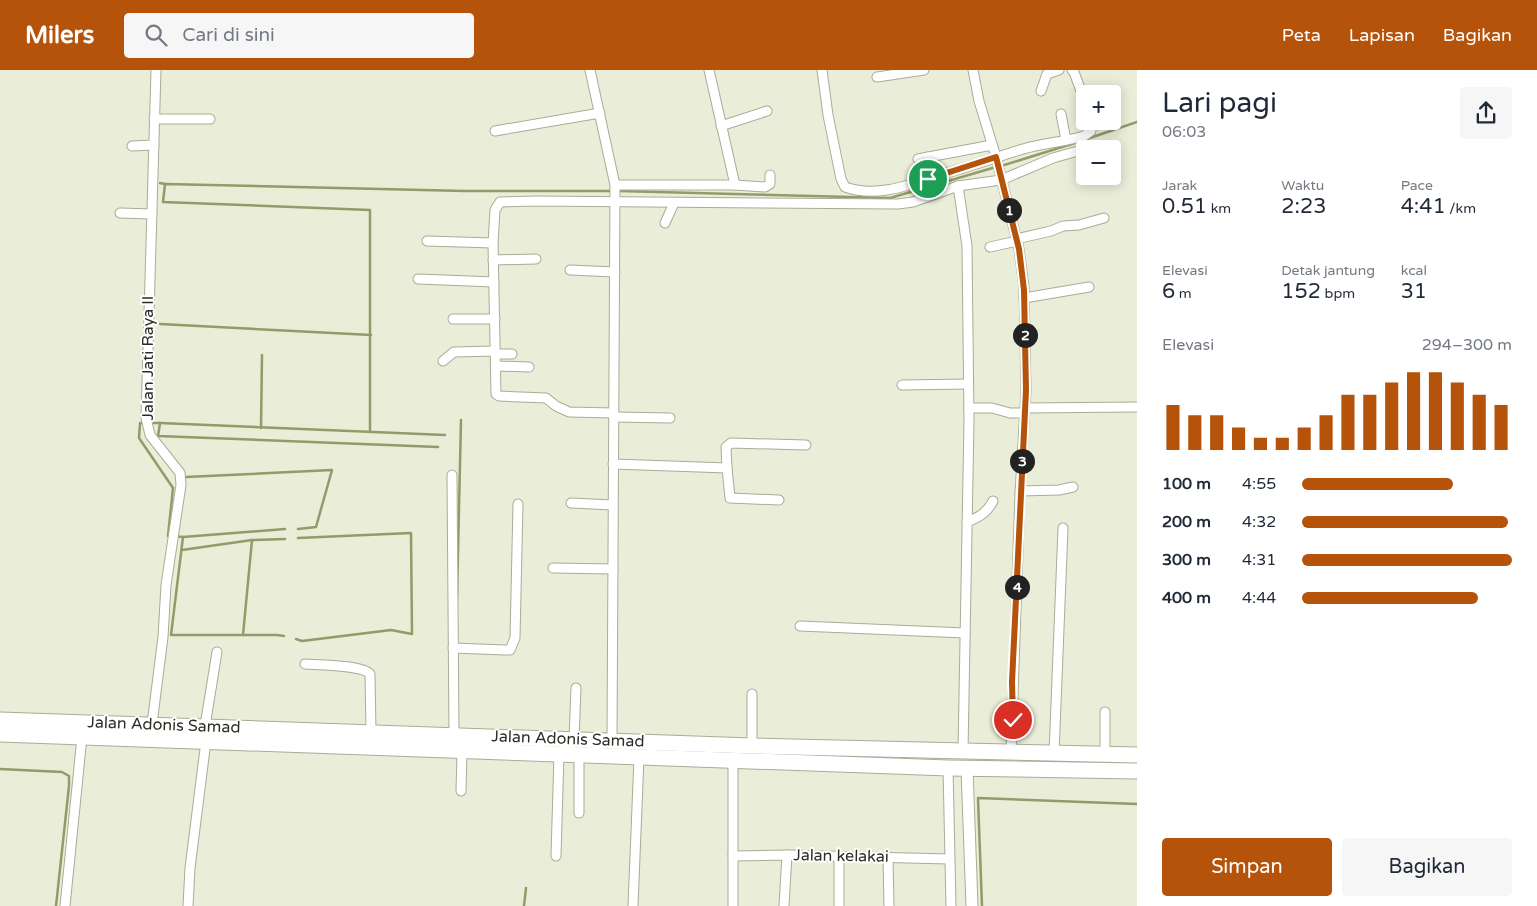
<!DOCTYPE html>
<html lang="id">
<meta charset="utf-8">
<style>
body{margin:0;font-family:"Varela Round",sans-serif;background:#f6f6f7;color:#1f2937;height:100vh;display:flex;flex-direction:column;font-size:19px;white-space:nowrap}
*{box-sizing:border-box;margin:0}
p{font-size:16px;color:#747a83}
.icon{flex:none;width:28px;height:28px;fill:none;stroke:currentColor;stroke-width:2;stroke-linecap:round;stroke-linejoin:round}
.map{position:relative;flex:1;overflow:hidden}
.details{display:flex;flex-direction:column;background:#fff;width:400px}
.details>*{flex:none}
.tools{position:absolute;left:1076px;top:15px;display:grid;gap:10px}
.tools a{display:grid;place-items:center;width:45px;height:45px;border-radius:5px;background:#fff;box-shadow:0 2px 12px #0003;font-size:25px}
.pin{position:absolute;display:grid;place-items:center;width:42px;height:42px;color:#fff;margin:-21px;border:2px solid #fff;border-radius:50%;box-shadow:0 1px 5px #0007}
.km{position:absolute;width:25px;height:25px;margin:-12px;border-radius:50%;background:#222;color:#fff;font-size:14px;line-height:25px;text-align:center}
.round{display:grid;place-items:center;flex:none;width:52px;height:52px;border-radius:5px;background:#f6f6f7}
.head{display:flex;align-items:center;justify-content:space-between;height:85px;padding:0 25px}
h1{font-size:28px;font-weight:600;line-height:38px}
.metrics{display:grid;grid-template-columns:repeat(3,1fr);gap:8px;height:85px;padding:5px 25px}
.metrics div{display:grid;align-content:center}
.metrics b{font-size:21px;font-weight:600}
.metrics small{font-size:14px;font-weight:400}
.metrics p{font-size:14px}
.chart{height:140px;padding:10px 25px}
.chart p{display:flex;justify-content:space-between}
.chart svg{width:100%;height:90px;margin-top:5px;stroke:#b45309;stroke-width:6}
.action{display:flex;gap:10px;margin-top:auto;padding:10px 25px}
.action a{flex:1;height:58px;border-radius:5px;background:#b45309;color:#fff;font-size:20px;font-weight:600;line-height:58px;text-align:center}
.action a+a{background:#f6f6f7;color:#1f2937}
ul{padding:0 25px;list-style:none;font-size:16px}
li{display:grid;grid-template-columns:80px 60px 1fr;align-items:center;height:38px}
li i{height:12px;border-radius:6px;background:#b45309}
header{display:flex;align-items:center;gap:30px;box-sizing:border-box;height:70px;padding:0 25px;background:#b45309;color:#fff}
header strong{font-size:24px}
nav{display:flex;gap:28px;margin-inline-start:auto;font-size:18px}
.search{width:350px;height:45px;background:#f6f6f7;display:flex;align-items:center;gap:12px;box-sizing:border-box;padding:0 18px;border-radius:5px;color:#747a83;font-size:19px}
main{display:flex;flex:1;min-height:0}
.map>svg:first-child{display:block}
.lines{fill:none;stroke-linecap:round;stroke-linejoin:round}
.stream{stroke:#949a69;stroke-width:2.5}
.street-casing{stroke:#a9ac97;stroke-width:11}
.secondary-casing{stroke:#a9ac97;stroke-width:13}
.highway-casing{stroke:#a9ac97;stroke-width:17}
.street{stroke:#fff;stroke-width:9}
.secondary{stroke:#fff;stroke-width:11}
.highway{stroke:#fff;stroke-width:15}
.route-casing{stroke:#fff;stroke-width:10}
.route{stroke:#b45309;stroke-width:6}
.labels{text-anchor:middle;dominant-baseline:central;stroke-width:4;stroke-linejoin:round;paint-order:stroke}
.street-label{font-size:16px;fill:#2c2d25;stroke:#fff}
</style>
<header>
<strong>Milers</strong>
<div class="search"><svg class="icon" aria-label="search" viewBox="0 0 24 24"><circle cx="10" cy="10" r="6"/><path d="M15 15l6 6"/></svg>Cari di sini</div>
<nav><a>Peta</a><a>Lapisan</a><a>Bagikan</a></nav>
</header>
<main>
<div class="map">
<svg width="1137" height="836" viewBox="0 0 1137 836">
<rect width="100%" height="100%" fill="#eaedd8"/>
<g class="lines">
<!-- stream -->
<g class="stream">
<polyline points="1087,69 1137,52"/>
<polyline points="1001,96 1075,73"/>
<polyline points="160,113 165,114"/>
<polyline points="618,121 890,128 996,97"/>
<polyline points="160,254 371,265"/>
<polyline points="145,353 140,353 139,368 173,418 168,466 183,467 171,565 277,565 284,566"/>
<polyline points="151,353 160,353 158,366 438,377"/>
<polyline points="160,353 445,365"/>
<polyline points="261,358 262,285"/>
<polyline points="370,362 370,140 163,132 165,114 465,121 613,121"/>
<polyline points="186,407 332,400 316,457 298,459"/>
<polyline points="183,467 285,459"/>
<polyline points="182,480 252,470 285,469"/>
<polyline points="457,528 461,350"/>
<polyline points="243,565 252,470"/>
<polyline points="296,569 302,571 391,560 412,564 411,463 298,468"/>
<polyline points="0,699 62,702 69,706 69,716 56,836"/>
<polyline points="524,836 526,818"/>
<polyline points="982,836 978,728 1137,734"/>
</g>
<!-- street casing -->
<g class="street-casing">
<g id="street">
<polyline points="590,0 615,115 612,671"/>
<path d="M822,0L828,45L841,109L845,117C879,129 914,113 946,103C972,96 997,87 1023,79C1043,73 1064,72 1084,66L1091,61L1092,51"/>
<polyline points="973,0 979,31 996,87 1019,179 1024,217 1026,321 1020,424 1011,683"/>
<polyline points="1072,0 1074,2 1085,32"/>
<polyline points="877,7 924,0"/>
<polyline points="1041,21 1047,4 1059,0"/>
<polyline points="1061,44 1066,70"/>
<polyline points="154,49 210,49"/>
<polyline points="721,56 767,41"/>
<polyline points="495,61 600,43"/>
<polyline points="132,76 154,75"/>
<polyline points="928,87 930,109"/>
<polyline points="918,89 992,75"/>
<polyline points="615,115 735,115 709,0"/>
<polyline points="735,115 765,117 770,114 770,105"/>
<polyline points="958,116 967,176 969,351 963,681"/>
<polyline points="120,143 152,144"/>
<polyline points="665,153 674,133"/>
<polyline points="1016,169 1051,161 1063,156 1079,155 1104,148"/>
<polyline points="427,171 493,173"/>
<polyline points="990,177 1017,171"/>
<polyline points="493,190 536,189"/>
<polyline points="570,200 615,202"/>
<polyline points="418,209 494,212"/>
<polyline points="1024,228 1089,217"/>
<polyline points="453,249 495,249"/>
<polyline points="495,284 512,284"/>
<polyline points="443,291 454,282 495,281"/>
<polyline points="496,296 529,297"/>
<polyline points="902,315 968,314"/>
<polyline points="969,338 992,338 1010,343 1025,343"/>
<polyline points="1025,338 1137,337"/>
<polyline points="614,343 569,342 556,336 546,328 499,326 496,324 493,173 495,140 500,132 535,131 898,134 913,132 958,116 1001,110 1053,88 1085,79"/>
<polyline points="614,347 670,348"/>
<polyline points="613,394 727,398 730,428 779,430"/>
<polyline points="727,398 726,377 731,373 806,375"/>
<polyline points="452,405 454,665"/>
<polyline points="1020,421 1059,420 1073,417"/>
<polyline points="571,433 613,435"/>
<path d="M967,452C979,447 987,443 993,431"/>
<polyline points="553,498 613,499"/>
<polyline points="800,556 965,563"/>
<polyline points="453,578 505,580 510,580 515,568 518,434"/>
<path d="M305,594C319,595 362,595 370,604L371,662"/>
<polyline points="152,654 163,567 166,515 181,415 180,403 150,365 146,348 156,0"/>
<polyline points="205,656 217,582"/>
<polyline points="574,669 576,618"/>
<polyline points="752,676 752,624"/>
<polyline points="1054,684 1063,458"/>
<polyline points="1105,685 1105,642"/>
<polyline points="733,691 733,836"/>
<polyline points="948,698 951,836"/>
<polyline points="461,721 462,682"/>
<polyline points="579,743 579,685"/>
<polyline points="556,786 559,684"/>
<polyline points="733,786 787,785 949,789"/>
<polyline points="839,787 839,836"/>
<polyline points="888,787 889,836"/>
<polyline points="65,836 82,667"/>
<polyline points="188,836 190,798 206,671"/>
<polyline points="633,836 639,687"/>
<polyline points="784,836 787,785"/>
</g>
</g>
<!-- secondary casing -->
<g class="secondary-casing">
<polyline id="secondary" points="967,699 972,836"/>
</g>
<!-- highway casing -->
<g class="highway-casing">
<g id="highway">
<polyline points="0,650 752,676 1137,685"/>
<polyline points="0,664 948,698 1137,701"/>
</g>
</g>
<!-- street -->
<use href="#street" class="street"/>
<!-- secondary -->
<use href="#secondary" class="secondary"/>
<!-- highway -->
<use href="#highway" class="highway"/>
</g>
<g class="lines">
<!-- route casing -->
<g class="route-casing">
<polyline id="route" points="928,109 996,87 1019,179 1024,220 1026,320 1012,612 1013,650"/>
</g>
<!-- route -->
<use href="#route" class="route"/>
</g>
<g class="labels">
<!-- street labels -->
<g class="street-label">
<text transform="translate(148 288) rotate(-90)">Jalan Jati Raya II</text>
<text transform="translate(164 655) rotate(2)">Jalan Adonis Samad</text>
<text transform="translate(568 669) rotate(2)">Jalan Adonis Samad</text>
<text transform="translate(841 786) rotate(1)">Jalan kelakai</text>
</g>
</g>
</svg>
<div class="tools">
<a>+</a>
<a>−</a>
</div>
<div class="pin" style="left:928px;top:109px;background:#1e9e55"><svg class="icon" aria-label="arrive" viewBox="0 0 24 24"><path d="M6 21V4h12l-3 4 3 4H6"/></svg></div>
<div class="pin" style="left:1013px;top:650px;background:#d93025"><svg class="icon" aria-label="check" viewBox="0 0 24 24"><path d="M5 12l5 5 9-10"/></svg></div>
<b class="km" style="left:1009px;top:140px">1</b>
<b class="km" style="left:1025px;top:265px">2</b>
<b class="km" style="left:1022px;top:391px">3</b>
<b class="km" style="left:1017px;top:517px">4</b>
</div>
<section class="details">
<div class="head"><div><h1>Lari pagi</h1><p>06:03</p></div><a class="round"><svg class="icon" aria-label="share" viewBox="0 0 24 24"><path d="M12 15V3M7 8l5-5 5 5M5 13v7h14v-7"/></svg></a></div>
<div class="metrics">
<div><p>Jarak</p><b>0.51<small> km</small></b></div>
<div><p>Waktu</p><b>2:23</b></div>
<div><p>Pace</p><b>4:41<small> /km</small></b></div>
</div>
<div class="metrics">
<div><p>Elevasi</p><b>6<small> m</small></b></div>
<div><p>Detak jantung</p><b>152<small> bpm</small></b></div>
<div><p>kcal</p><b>31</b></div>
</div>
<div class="chart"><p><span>Elevasi</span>294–300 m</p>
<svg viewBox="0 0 160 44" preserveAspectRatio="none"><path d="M5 44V22M15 44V27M25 44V27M35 44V33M45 44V38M55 44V38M65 44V33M75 44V27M85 44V17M95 44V17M105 44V11M115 44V6M125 44V6M135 44V11M145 44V17M155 44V22"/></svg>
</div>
<ul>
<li><b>100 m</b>4:55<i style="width:72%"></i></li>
<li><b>200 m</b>4:32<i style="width:98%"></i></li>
<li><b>300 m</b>4:31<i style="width:100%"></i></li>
<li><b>400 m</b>4:44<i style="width:84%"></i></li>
</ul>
<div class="action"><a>Simpan</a><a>Bagikan</a></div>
</section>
</main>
